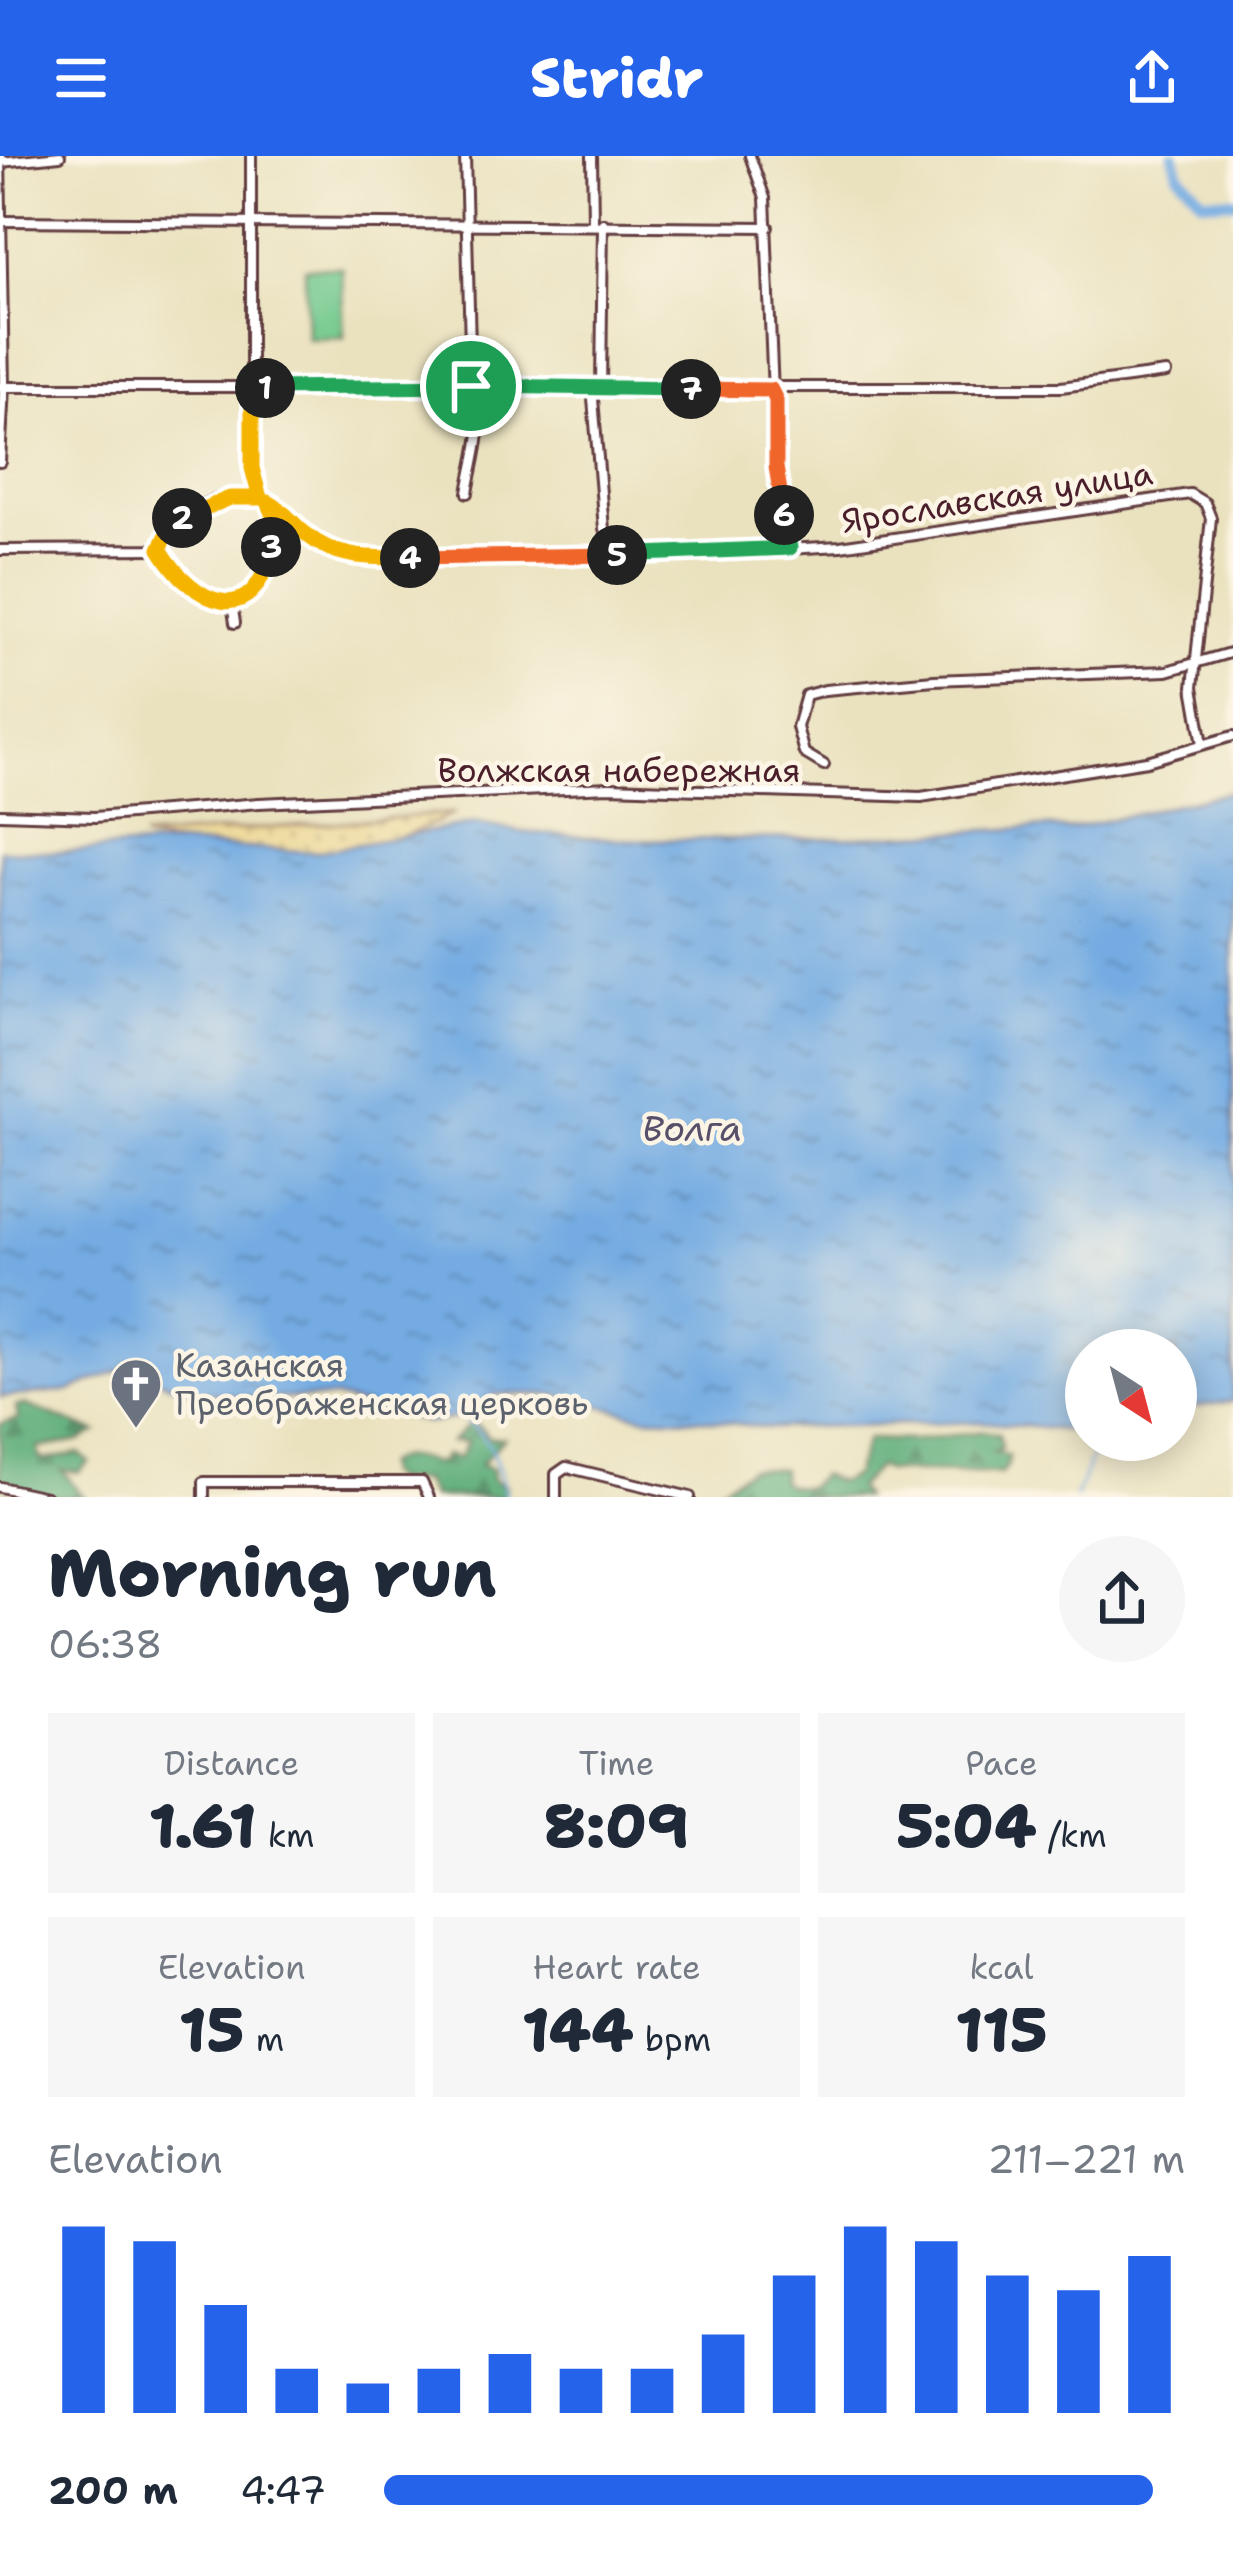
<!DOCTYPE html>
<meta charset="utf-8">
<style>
body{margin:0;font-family:"Shantell Sans",sans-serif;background:#f6f6f7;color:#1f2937;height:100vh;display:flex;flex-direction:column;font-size:45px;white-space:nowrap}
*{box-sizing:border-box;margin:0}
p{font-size:39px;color:#747a83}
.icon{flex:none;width:66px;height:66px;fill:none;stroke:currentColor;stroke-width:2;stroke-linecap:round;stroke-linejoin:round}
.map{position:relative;height:1341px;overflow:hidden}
.panel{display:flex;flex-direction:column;background:#fff;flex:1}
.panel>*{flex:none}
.needle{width:78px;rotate:144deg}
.buttons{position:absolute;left:1065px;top:1173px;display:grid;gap:24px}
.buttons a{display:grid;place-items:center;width:132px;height:132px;border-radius:50%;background:#fff;box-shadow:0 6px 30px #0003;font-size:60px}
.pin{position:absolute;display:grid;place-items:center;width:102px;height:102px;color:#fff;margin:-51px;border:6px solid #fff;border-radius:50%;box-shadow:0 3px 12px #0007}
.km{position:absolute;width:60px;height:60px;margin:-30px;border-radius:50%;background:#222;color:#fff;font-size:33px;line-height:60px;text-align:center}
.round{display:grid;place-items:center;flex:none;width:126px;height:126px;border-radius:63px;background:#f6f6f7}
.head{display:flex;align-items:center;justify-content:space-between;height:204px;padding:0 48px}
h1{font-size:66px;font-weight:800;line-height:90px}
.metrics{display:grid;grid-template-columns:repeat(3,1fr);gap:18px;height:204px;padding:12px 48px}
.metrics div{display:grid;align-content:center;border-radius:0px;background:#f6f6f7;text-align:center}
.metrics b{font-size:60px;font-weight:800}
.metrics small{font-size:33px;font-weight:400}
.metrics p{font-size:33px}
.chart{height:336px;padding:24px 48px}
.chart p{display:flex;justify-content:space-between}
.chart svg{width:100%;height:216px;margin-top:12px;stroke:#2563eb;stroke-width:6}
ul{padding:0 48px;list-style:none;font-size:39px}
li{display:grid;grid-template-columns:192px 144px 1fr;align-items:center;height:90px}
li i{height:30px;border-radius:15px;background:#2563eb}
header{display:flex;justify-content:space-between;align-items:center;height:156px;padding:0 48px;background:#2563eb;color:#fff;font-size:54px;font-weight:800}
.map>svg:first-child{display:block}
.forest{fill:url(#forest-firs);stroke:#546652;stroke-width:3}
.sand{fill:url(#sand-dots);stroke:#9c7c64;stroke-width:3}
.park{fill:#72c98e;stroke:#5e745c;stroke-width:3}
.water{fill:url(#water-ripples);stroke:#5e6586;stroke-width:3}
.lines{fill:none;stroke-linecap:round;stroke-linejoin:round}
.stream{stroke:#73abe2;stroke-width:3}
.river{stroke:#73abe2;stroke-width:12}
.minor-casing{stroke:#623c41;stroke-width:14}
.minor{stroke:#fff;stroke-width:8}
.split-1-casing{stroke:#fff;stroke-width:24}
.split-2-casing{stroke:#fff;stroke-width:24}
.split-3-casing{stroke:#fff;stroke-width:24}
.split-4-casing{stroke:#fff;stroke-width:24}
.split-5-casing{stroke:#fff;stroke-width:24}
.split-6-casing{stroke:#fff;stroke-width:24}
.split-7-casing{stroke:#fff;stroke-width:24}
.split-8-casing{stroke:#fff;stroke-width:24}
.split-1{stroke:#22a559;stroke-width:15}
.split-2{stroke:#f5b400;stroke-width:15}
.split-3{stroke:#f5b400;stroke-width:15}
.split-4{stroke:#f5b400;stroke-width:15}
.split-5{stroke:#f0652b;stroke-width:15}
.split-6{stroke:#22a559;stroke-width:15}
.split-7{stroke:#f0652b;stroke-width:15}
.split-8{stroke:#22a559;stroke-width:15}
.labels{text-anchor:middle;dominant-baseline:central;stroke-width:9;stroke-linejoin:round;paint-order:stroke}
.street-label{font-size:33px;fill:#4a1f2b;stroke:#fcf5e5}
.worship-label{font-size:33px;fill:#5b616d;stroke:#fcf5e5;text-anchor:start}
.water-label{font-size:36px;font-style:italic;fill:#58506b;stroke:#fcf5e5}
</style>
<header><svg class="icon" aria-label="menu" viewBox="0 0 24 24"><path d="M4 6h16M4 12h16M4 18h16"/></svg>Stridr<svg class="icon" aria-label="share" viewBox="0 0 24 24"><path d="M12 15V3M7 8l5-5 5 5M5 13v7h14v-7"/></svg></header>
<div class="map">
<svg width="1233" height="1341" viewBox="0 0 1233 1341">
<defs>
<pattern id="forest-firs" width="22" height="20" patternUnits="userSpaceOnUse" patternTransform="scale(3)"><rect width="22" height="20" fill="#5dad79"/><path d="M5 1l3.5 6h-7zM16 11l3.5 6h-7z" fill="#4f8c63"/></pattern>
<pattern id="sand-dots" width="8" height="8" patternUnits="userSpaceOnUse" patternTransform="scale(3)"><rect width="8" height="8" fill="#eeda9e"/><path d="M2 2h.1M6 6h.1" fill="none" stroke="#cebb88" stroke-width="1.8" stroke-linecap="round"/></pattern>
<pattern id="water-ripples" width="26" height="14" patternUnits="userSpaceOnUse" patternTransform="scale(3)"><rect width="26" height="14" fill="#73abe2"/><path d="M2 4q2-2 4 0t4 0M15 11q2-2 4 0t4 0" fill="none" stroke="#608bb7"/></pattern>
</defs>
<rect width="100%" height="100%" fill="#fcf5e5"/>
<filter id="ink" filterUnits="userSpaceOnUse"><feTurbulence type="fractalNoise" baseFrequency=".00833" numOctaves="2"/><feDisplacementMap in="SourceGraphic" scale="24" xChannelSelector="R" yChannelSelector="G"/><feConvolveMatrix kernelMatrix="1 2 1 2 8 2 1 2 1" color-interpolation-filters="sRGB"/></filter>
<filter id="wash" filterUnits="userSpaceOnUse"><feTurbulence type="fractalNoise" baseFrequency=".004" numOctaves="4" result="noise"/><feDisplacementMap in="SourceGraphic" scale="48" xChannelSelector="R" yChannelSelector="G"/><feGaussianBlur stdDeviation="2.7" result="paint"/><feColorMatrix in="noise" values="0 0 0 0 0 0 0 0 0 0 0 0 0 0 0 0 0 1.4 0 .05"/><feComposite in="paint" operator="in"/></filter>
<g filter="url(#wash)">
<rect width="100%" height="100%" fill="#eae2bf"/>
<!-- forest -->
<g class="forest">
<polygon points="24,1248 96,1276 79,1285 38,1292 39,1302 45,1304 79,1297 89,1306 79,1316 62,1314 84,1341 50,1341 0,1330 0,1268 18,1263 16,1251"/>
<path d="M470,1268L479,1270L489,1282H504L480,1309L492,1313L493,1324L505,1331L503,1341H431L423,1325H394L385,1318L384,1309C398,1297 418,1301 433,1308L441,1306L444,1299L459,1302L467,1285L451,1286Z"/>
<polygon points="984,1275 999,1278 1002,1293 994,1296 1009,1300 1008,1309 1001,1318 887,1315 878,1310 857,1332 863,1341 708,1340 750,1312 782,1313 781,1325 789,1330 807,1331 821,1319 839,1326 854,1319 867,1283 914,1284"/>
</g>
<!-- sand -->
<path class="sand" d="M455,657C438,665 421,674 403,680C324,708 223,698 142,682Z"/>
<!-- park -->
<polygon class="park" points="341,111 344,181 307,182 305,112"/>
<!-- water -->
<polygon class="water" points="1233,635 1233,1245 1176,1254 1176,1194 1086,1194 1086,1276 981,1266 768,1272 702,1263 646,1261 557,1239 530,1238 498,1238 485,1243 462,1260 429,1267 336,1242 257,1242 184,1233 126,1212 69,1235 0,1241 0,694 62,696 175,688 315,696 477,667 521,676 631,684 837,682 1052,671 1066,674"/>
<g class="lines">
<!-- stream -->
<g class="stream">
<path d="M461,1260C490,1282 497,1302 505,1338L502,1341"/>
<polyline points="1076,1341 1093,1297 1093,1284"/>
</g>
<!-- river -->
<polyline class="river" points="1174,0 1179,18 1203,44 1233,45"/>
</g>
</g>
<g filter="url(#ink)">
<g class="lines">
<!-- minor casing -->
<g class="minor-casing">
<g id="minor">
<polyline points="251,0 251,285 252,312 260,342"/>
<path d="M465,0L471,229C491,253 472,309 468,337"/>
<polyline points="592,0 593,67"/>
<polyline points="750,0 765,42 776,311 789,392"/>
<polyline points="0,6 60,0"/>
<polyline points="0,65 768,71"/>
<polyline points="0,231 1061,231 1166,217"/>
<polyline points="592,231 604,373"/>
<polyline points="601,231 603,67"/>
<polyline points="0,306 4,231 0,0"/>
<path d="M160,393C196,456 264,476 271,385C273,372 274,360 269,347"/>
<path d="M0,394L160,393C167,358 225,331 259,341C278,347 288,362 302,375C325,397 350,400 380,402L701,398L840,390L1190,338L1205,347L1211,362L1193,531L1203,588"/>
<polyline points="232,447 235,467"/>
<polyline points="824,609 804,597 797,571 806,539 825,534 934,524 1167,515 1233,496"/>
<polyline points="0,658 95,661 259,647 609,631 921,641 1147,605 1233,580"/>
<polyline points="0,1331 46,1341"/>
<polyline points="204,1341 204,1326 422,1326 429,1341"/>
<polyline points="556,1341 556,1318 566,1311 690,1341"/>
</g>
</g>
<!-- minor -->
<use href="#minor" class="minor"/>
</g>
</g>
<g class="lines" filter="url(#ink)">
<!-- split-1 casing -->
<g class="split-1-casing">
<polyline id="split-1" points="265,232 471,230"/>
</g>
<!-- split-2 casing -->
<g class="split-2-casing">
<polyline id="split-2" points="182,362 230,342 260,342 252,312 252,232 265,232"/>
</g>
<!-- split-3 casing -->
<g class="split-3-casing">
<path id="split-3" d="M182,362L171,370L160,393C194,449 255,477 271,391"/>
</g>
<!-- split-4 casing -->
<g class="split-4-casing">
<path id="split-4" d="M271,391L273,357L268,346C284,354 292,367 306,378C336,404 373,402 410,402"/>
</g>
<!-- split-5 casing -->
<g class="split-5-casing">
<polyline id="split-5" points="410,402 617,399"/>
</g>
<!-- split-6 casing -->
<g class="split-6-casing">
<polyline id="split-6" points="617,399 790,392 784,359"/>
</g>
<!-- split-7 casing -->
<g class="split-7-casing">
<polyline id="split-7" points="691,233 771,234 776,244 776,311 784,359"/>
</g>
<!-- split-8 casing -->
<g class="split-8-casing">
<polyline id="split-8" points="471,230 691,233"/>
</g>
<!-- split-1 -->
<use href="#split-1" class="split-1"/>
<!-- split-2 -->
<use href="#split-2" class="split-2"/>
<!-- split-3 -->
<use href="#split-3" class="split-3"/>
<!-- split-4 -->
<use href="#split-4" class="split-4"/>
<!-- split-5 -->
<use href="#split-5" class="split-5"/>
<!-- split-6 -->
<use href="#split-6" class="split-6"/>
<!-- split-7 -->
<use href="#split-7" class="split-7"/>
<!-- split-8 -->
<use href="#split-8" class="split-8"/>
</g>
<!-- icons -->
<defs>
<g id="church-pin" transform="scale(2.7)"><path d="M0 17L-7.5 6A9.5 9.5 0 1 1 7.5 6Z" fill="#6b7280" stroke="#fcf5e5"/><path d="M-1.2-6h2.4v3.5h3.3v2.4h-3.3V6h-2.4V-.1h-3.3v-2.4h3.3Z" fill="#fff"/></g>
</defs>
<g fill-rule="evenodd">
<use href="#church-pin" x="136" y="1228"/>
</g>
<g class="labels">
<!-- street labels -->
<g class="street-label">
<text transform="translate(997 341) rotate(-9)">Ярославская улица</text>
<text x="619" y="614">Волжская набережная</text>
</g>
<!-- worship labels -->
<g class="worship-label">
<text x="175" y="1209">Казанская<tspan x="175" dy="38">Преображенская церковь</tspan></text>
</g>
<!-- water labels -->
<g class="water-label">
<text x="692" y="972">Волга</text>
</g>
</g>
</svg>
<div class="buttons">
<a><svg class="needle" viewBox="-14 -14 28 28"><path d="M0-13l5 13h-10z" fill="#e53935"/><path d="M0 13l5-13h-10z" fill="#747a83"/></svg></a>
</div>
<div class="pin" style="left:471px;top:230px;background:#1e9e55"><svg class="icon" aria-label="arrive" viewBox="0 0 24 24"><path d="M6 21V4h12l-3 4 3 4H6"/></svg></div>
<b class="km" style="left:265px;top:232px">1</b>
<b class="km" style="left:182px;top:362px">2</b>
<b class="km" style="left:271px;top:391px">3</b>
<b class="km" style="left:410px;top:402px">4</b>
<b class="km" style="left:617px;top:399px">5</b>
<b class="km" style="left:784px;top:359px">6</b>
<b class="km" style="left:691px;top:233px">7</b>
</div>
<section class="panel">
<div class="head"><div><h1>Morning run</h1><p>06:38</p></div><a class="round"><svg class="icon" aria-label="share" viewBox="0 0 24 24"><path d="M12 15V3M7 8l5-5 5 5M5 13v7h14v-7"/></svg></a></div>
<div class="metrics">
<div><p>Distance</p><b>1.61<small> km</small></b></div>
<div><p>Time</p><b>8:09</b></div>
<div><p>Pace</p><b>5:04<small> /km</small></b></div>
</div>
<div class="metrics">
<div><p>Elevation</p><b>15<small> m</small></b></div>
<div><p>Heart rate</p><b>144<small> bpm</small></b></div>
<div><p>kcal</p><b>115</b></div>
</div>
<div class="chart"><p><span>Elevation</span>211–221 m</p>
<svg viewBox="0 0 160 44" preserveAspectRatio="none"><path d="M5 44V6M15 44V9M25 44V22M35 44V35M45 44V38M55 44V35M65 44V32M75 44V35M85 44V35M95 44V28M105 44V16M115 44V6M125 44V9M135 44V16M145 44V19M155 44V12"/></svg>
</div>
<ul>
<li><b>200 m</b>4:47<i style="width:96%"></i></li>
</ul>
</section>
